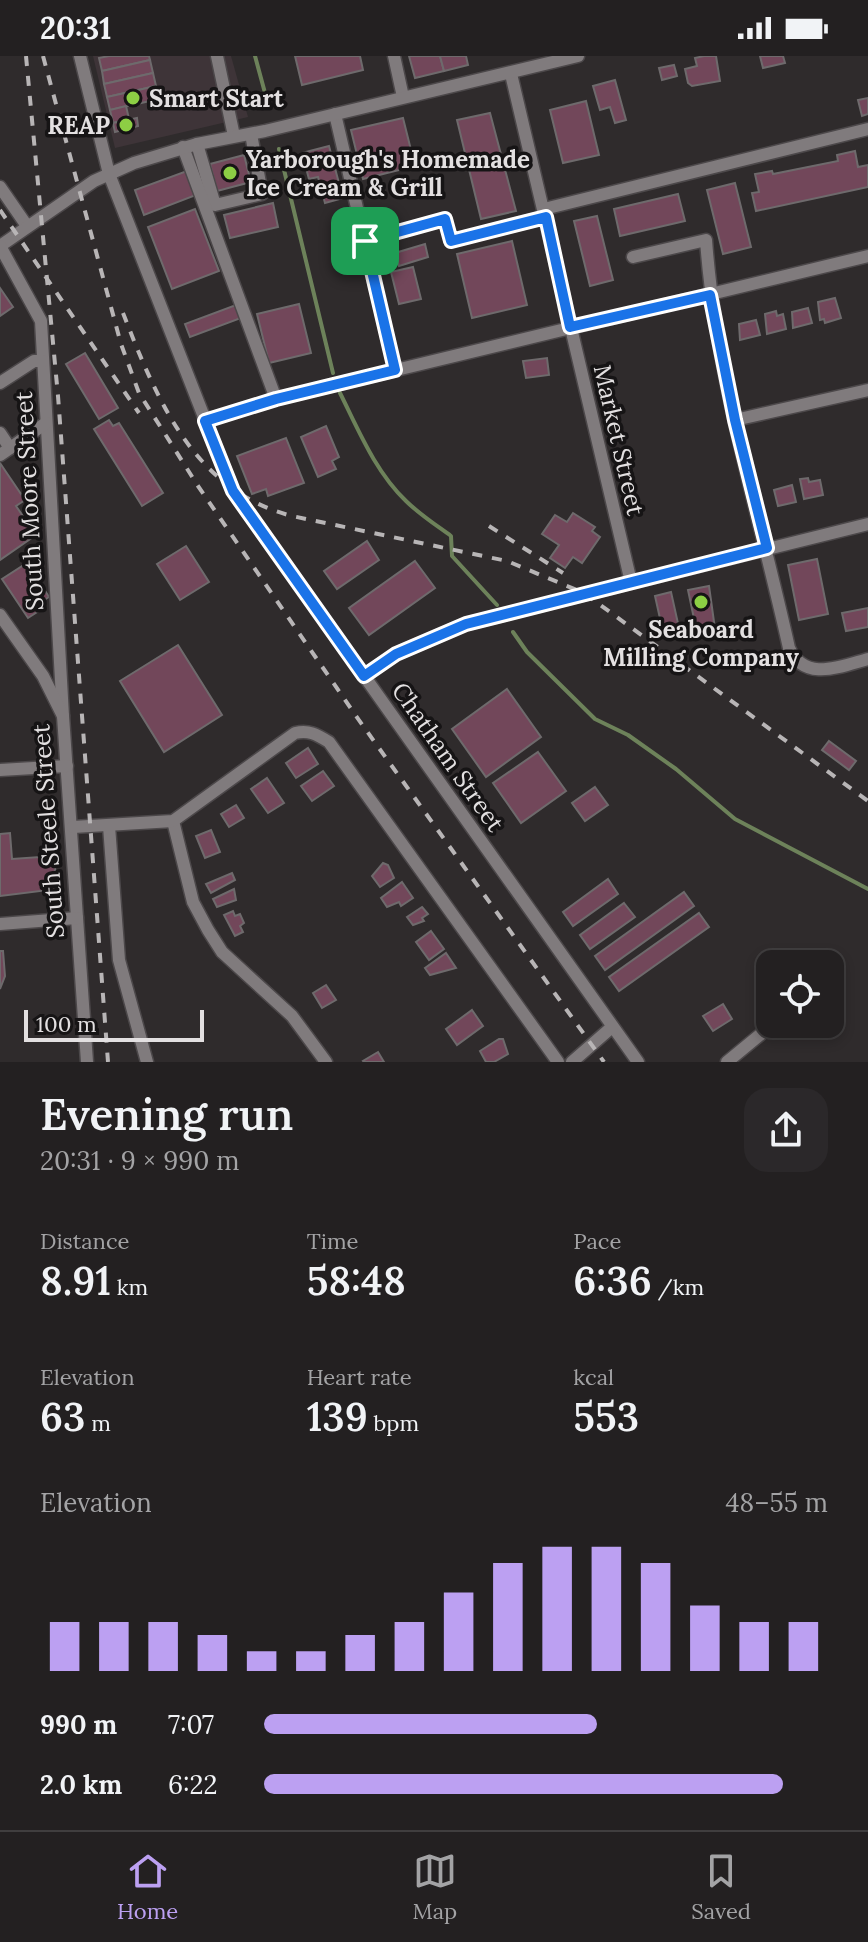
<!DOCTYPE html>
<meta charset="utf-8">
<style>
body{margin:0;font-family:Lora,serif;background:#2b282a;color:#f1f3f6;height:100vh;display:flex;flex-direction:column;font-size:30px;white-space:nowrap}
*{box-sizing:border-box;margin:0}
p{font-size:26px;color:#a3a3a5}
.icon{flex:none;width:44px;height:44px;fill:none;stroke:currentColor;stroke-width:2;stroke-linecap:round;stroke-linejoin:round}
.map{position:relative;height:1006px;overflow:hidden}
.panel{display:flex;flex-direction:column;background:#232021;flex:1}
.panel>*{flex:none}
.tools{position:absolute;left:756px;top:894px;display:grid;gap:16px}
.tools a{display:grid;place-items:center;width:88px;height:88px;border-radius:16px;background:#232021;box-shadow:0 4px 12px #0003,0 0 0 2px #403e3f;font-size:40px}
.scale{position:absolute;left:24px;bottom:20px;width:180px;box-sizing:border-box;padding-left:8px;border:4px solid #e3e0e1;border-top:0;font-size:22px;line-height:28px;white-space:nowrap;color:#e3e0e1;-webkit-text-stroke:6px #161415;paint-order:stroke}
.pin{position:absolute;display:grid;place-items:center;width:68px;height:68px;color:#fff;margin:-34px;border-radius:16px;box-shadow:0 4px 12px #0006}
.round{display:grid;place-items:center;flex:none;width:84px;height:84px;border-radius:24px;background:#2b282a}
.head{display:flex;align-items:center;justify-content:space-between;height:136px;padding:0 40px}
h1{font-size:44px;font-weight:600;line-height:60px}
.stats{display:grid;grid-template-columns:repeat(3,1fr);gap:12px;height:136px;padding:8px 40px}
.stats div{display:grid;align-content:center}
.stats b{font-size:40px;font-weight:600}
.stats small{font-size:22px;font-weight:400}
.stats p{font-size:22px}
.chart{height:224px;padding:16px 40px}
.chart p{display:flex;justify-content:space-between}
.chart svg{width:100%;height:144px;margin-top:8px;stroke:#bca0f2;stroke-width:6}
ul{padding:0 40px;list-style:none;font-size:26px}
li{display:grid;grid-template-columns:128px 96px 1fr;align-items:center;height:60px}
li i{height:20px;border-radius:10px;background:#bca0f2}
.status{display:flex;justify-content:space-between;align-items:center;height:56px;padding:0 40px;background:#232021;direction:ltr}
.status svg{height:22px;fill:currentColor}
.menu{display:flex;justify-content:space-around;align-items:center;height:112px;border-top:2px solid #403e3f;background:#232021;font-size:22px;color:#a3a3a5}
.menu a{display:grid;justify-items:center;gap:4px}
.menu .selected{color:#bca0f2}
.map>svg:first-child{display:block}
.built{fill:#3e3438}
.lines{fill:none;stroke-linecap:round;stroke-linejoin:round}
.stream{stroke:#6d825a;stroke-width:4}
.building{fill:#72475a;stroke:#6e6a6c;stroke-width:2}
.minor-casing{stroke:#4c484a;stroke-width:15}
.minor{stroke:#807b7d;stroke-width:12}
.rail{stroke:#b8b5b6;stroke-width:4;stroke-dasharray:10 10;stroke-linecap:butt}
.route-casing{stroke:#fff;stroke-width:16}
.route{stroke:#1a73e8;stroke-width:10}
.poi-dot{fill:#8dce44;stroke:#161415;stroke-width:3}
.labels{text-anchor:middle;dominant-baseline:central;stroke-width:7;stroke-linejoin:round;paint-order:stroke}
.poi-label{font-size:24px;font-weight:bold;fill:#e3e0e1;stroke:#161415;text-anchor:start}
.street-label{font-size:24px;fill:#e3e0e1;stroke:#161415}
</style>
<div class="status"><b>20:31</b><svg viewBox="0 0 49 12"><path d="M0 12V9h3v3zM5 12V6h3v6zM10 12V3h3v9zM15 12V0h3v12zM26 1h20v11H26zM47 4h2v5h-2z"/></svg></div>
<div class="map">
<svg width="868" height="1006" viewBox="0 0 868 1006">
<rect width="100%" height="100%" fill="#2f2b2c"/>
<!-- built -->
<polygon class="built" points="93,0 231,0 248,61 115,92"/>
<g class="lines">
<!-- stream -->
<g class="stream">
<polyline points="255,0 268,48"/>
<polyline points="279,93 333,317"/>
<path d="M340,337C359,375 375,415 406,445C419,458 436,469 451,480L452,500L497,549"/>
<polyline points="513,576 527,596 595,663 628,679 676,713 735,763 868,833"/>
</g>
</g>
<!-- building -->
<g class="building">
<polygon points="109,0 149,0 150,4 102,15 99,2"/>
<polygon points="295,0 360,0 363,14 302,29"/>
<polygon points="409,0 440,0 444,15 415,22"/>
<polygon points="440,0 466,0 468,9 444,15"/>
<polygon points="704,0 716,0 720,25 692,30 688,27 685,13 697,10 695,2"/>
<polygon points="760,0 783,0 785,7 763,12"/>
<polygon points="150,4 153,17 104,28 102,15"/>
<polygon points="674,9 677,20 662,24 659,12"/>
<polygon points="153,17 156,30 107,41 104,28"/>
<polygon points="615,24 626,64 615,67 610,51 600,54 593,30"/>
<polygon points="156,30 159,43 110,54 107,41"/>
<polygon points="868,42 868,58 862,60 858,44"/>
<polygon points="586,45 599,99 563,107 550,54"/>
<polygon points="126,50 129,63 113,67 110,54"/>
<polygon points="490,57 516,155 481,163 457,64"/>
<polygon points="137,62 138,70 115,76 113,67"/>
<polygon points="403,62 415,110 363,123 351,74"/>
<polygon points="329,90 343,142 325,147 318,121 309,123 302,97"/>
<polygon points="855,95 858,111 868,109 868,131 756,155 752,137 759,136 755,118 772,115 773,118 838,105 837,99"/>
<polygon points="244,99 251,126 217,135 210,108"/>
<polygon points="187,115 196,139 144,159 135,134"/>
<polygon points="735,127 751,191 723,198 707,134"/>
<polygon points="678,138 685,165 620,180 614,153"/>
<polygon points="273,147 278,171 230,182 224,159"/>
<polygon points="195,153 219,215 172,233 148,171"/>
<polygon points="597,160 613,224 590,230 574,165"/>
<polygon points="512,185 527,249 472,262 457,198"/>
<polygon points="425,188 428,201 399,210 395,197"/>
<polygon points="413,211 421,243 399,248 391,216"/>
<polygon points="0,232 13,251 0,260"/>
<polygon points="835,242 841,262 825,267 824,263 820,264 818,246"/>
<polygon points="299,248 311,297 269,307 257,258"/>
<polygon points="236,249 241,262 190,281 185,268"/>
<polygon points="808,252 812,267 793,272 792,256"/>
<polygon points="776,255 777,260 783,258 786,273 767,278 765,258"/>
<polygon points="756,264 760,279 740,284 739,268"/>
<polygon points="85,297 118,352 99,363 66,308"/>
<polygon points="547,302 549,319 526,322 523,305"/>
<polygon points="109,364 113,370 119,367 163,437 142,450 94,373"/>
<polygon points="326,370 339,401 332,405 336,413 318,421 301,381"/>
<polygon points="286,382 304,427 268,440 266,433 252,438 237,400"/>
<polygon points="0,407 25,444 16,450 36,479 0,504"/>
<polygon points="808,422 809,426 820,424 823,439 804,443 800,423"/>
<polygon points="792,429 796,446 778,450 774,434"/>
<polygon points="573,457 595,471 592,475 600,481 582,507 573,501 565,512 550,502 559,489 542,478 555,459 567,466"/>
<polygon points="367,485 379,504 337,533 324,515"/>
<polygon points="186,490 209,526 180,544 157,508"/>
<polygon points="817,503 828,558 799,564 788,509"/>
<polygon points="415,505 435,532 369,579 349,552"/>
<polygon points="27,507 49,541 39,547 42,553 28,562 2,523"/>
<polygon points="709,530 715,573 697,577 688,534"/>
<polygon points="671,536 679,572 663,576 655,540"/>
<polygon points="868,552 868,571 846,575 842,557"/>
<polygon points="178,589 222,659 164,696 120,625"/>
<polygon points="507,633 541,681 486,721 452,673"/>
<polygon points="829,685 856,705 849,714 822,694"/>
<polygon points="308,692 318,708 296,722 286,707"/>
<polygon points="538,696 566,735 521,767 493,727"/>
<polygon points="323,715 334,730 312,745 301,730"/>
<polygon points="267,722 284,747 268,757 251,733"/>
<polygon points="595,731 608,749 585,765 572,747"/>
<polygon points="236,749 244,762 229,771 221,758"/>
<polygon points="211,774 220,796 205,802 196,780"/>
<polygon points="10,777 12,803 54,800 57,833 0,840 0,778"/>
<polygon points="383,807 388,809 394,822 380,831 372,820"/>
<polygon points="232,817 235,824 211,837 206,828"/>
<polygon points="608,823 618,838 573,870 563,856"/>
<polygon points="402,826 413,842 401,850 399,846 387,851 381,842"/>
<polygon points="234,833 236,844 217,851 213,843"/>
<polygon points="684,836 694,850 605,914 595,900"/>
<polygon points="624,847 635,861 590,893 580,879"/>
<polygon points="422,851 428,858 422,862 424,865 413,869 407,861"/>
<polygon points="233,855 235,860 240,858 244,867 240,870 243,876 235,880 224,859"/>
<polygon points="699,857 709,871 619,935 609,921"/>
<polygon points="431,875 444,893 429,904 416,886"/>
<polygon points="0,895 3,895 5,920 0,933"/>
<polygon points="446,897 456,912 430,919 425,912"/>
<polygon points="326,929 336,944 322,952 313,937"/>
<polygon points="723,948 732,963 713,975 703,960"/>
<polygon points="472,954 483,970 457,989 446,973"/>
<polygon points="499,983 503,983 508,998 494,1006 486,1006 480,995"/>
<polygon points="378,996 384,1006 364,1006 363,1005"/>
</g>
<g class="lines">
<!-- minor casing -->
<g class="minor-casing">
<g id="minor">
<polyline points="80,0 109,118 233,435 638,1006"/>
<polyline points="217,0 234,80"/>
<polyline points="394,0 403,41"/>
<polyline points="511,18 631,526"/>
<polyline points="335,58 395,314"/>
<polyline points="197,88 215,149 262,138 251,78"/>
<polyline points="183,91 276,343"/>
<polyline points="0,131 27,170"/>
<polyline points="544,153 868,73"/>
<polyline points="365,185 445,163 451,185 546,161"/>
<polyline points="0,190 94,125 134,107 197,88 265,75 578,0"/>
<polyline points="0,190 41,265 63,660"/>
<path d="M633,201L706,184C716,322 759,457 789,592C804,626 839,611 868,603"/>
<polyline points="0,327 34,305 43,305"/>
<polyline points="735,364 868,334"/>
<polyline points="205,365 276,343 868,200"/>
<polyline points="0,377 10,392"/>
<polyline points="0,399 46,367"/>
<polyline points="0,559 43,620 63,660 87,1006"/>
<polyline points="364,620 396,598 466,568 868,468"/>
<polyline points="0,714 67,710"/>
<polyline points="173,765 193,846 208,874 222,896 292,960 326,1006"/>
<polyline points="109,770 119,904 147,1006"/>
<path d="M73,771L173,765L295,677C309,674 316,678 329,686L558,1006"/>
<polyline points="0,868 77,862"/>
<polyline points="572,1006 612,971"/>
<polyline points="727,1006 761,978"/>
</g>
</g>
<!-- minor -->
<use href="#minor" class="minor"/>
<!-- rail -->
<g class="rail">
<polyline points="26,0 58,340 108,1006"/>
<polyline points="43,0 121,288 139,337 198,430 356,660 604,1006"/>
<polyline points="0,154 139,357"/>
<path d="M123,257C157,344 194,435 292,460L507,505L584,537L868,745"/>
<polyline points="489,470 563,517"/>
</g>
</g>
<g class="lines">
<!-- route casing -->
<g class="route-casing">
<polygon id="route" points="546,161 570,271 710,239 735,364 767,492 466,568 396,598 364,620 233,435 205,365 276,343 395,314 365,185 445,163 451,185"/>
</g>
<!-- route -->
<use href="#route" class="route"/>
</g>
<!-- markers -->
<g class="poi-dot">
<circle cx="133" cy="42" r="8"/>
<circle cx="126" cy="69" r="8"/>
<circle cx="230" cy="117" r="8"/>
<circle cx="701" cy="546" r="8"/>
</g>
<g class="labels">
<!-- poi labels -->
<g class="poi-label">
<text x="149" y="42">Smart Start</text>
<text x="110" y="69" text-anchor="end">REAP</text>
<text x="246" y="103">Yarborough's Homemade<tspan x="246" dy="28">Ice Cream &amp; Grill</tspan></text>
<text x="701" y="573" text-anchor="middle">Seaboard<tspan x="701" dy="28">Milling Company</tspan></text>
</g>
<!-- street labels -->
<g class="street-label">
<text transform="translate(619 384) rotate(77)">Market Street</text>
<text transform="translate(29 445) rotate(-93)">South Moore Street</text>
<text transform="translate(448 701) rotate(55)">Chatham Street</text>
<text transform="translate(48 775) rotate(-94)">South Steele Street</text>
</g>
</g>
</svg>
<div class="tools">
<a><svg class="icon" aria-label="locate" viewBox="0 0 24 24"><circle cx="12" cy="12" r="6"/><path d="M12 2v4M12 18v4M2 12h4M18 12h4"/></svg></a>
</div>
<div class="scale">100 m</div>
<div class="pin" style="left:365px;top:185px;background:#1e9e55"><svg class="icon" aria-label="arrive" viewBox="0 0 24 24"><path d="M6 21V4h12l-3 4 3 4H6"/></svg></div>
</div>
<section class="panel">
<div class="head"><div><h1>Evening run</h1><p>20:31 · 9 × 990 m</p></div><a class="round"><svg class="icon" aria-label="share" viewBox="0 0 24 24"><path d="M12 15V3M7 8l5-5 5 5M5 13v7h14v-7"/></svg></a></div>
<div class="stats">
<div><p>Distance</p><b>8.91<small> km</small></b></div>
<div><p>Time</p><b>58:48</b></div>
<div><p>Pace</p><b>6:36<small> /km</small></b></div>
</div>
<div class="stats">
<div><p>Elevation</p><b>63<small> m</small></b></div>
<div><p>Heart rate</p><b>139<small> bpm</small></b></div>
<div><p>kcal</p><b>553</b></div>
</div>
<div class="chart"><p><span>Elevation</span>48–55 m</p>
<svg viewBox="0 0 160 44" preserveAspectRatio="none"><path d="M5 44V29M15 44V29M25 44V29M35 44V33M45 44V38M55 44V38M65 44V33M75 44V29M85 44V20M95 44V11M105 44V6M115 44V6M125 44V11M135 44V24M145 44V29M155 44V29"/></svg>
</div>
<ul>
<li><b>990 m</b>7:07<i style="width:59%"></i></li>
<li><b>2.0 km</b>6:22<i style="width:92%"></i></li>
</ul>
</section>
<nav class="menu">
<a class="selected"><svg class="icon" aria-label="home" viewBox="0 0 24 24"><path d="M3 11l9-7 9 7M6 9v11h12V9"/></svg>Home</a>
<a><svg class="icon" aria-label="map" viewBox="0 0 24 24"><path d="M3 6l6-2 6 2 6-2v14l-6 2-6-2-6 2zM9 4v14M15 6v14"/></svg>Map</a>
<a><svg class="icon" aria-label="saved" viewBox="0 0 24 24"><path d="M7 4h10v16l-5-4-5 4z"/></svg>Saved</a>
</nav>
